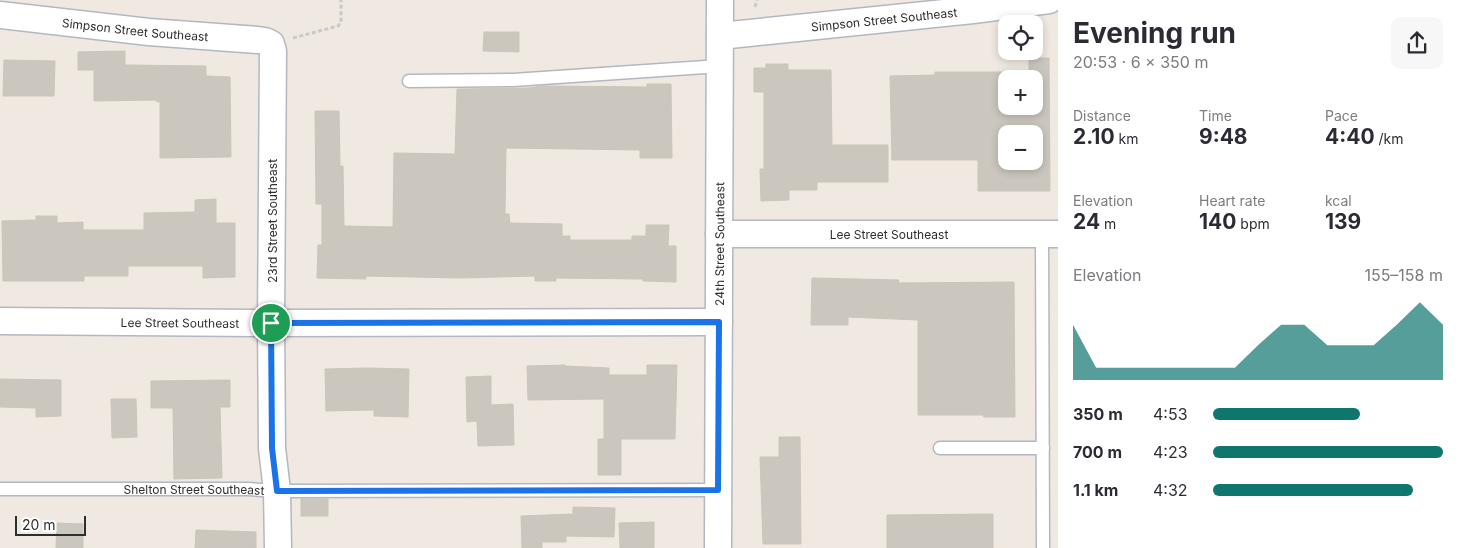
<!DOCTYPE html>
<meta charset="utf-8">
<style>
body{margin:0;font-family:Inter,sans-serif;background:#f7f7f7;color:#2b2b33;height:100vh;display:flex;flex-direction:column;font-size:19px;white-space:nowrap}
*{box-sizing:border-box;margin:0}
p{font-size:16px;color:#7c7c81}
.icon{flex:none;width:28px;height:28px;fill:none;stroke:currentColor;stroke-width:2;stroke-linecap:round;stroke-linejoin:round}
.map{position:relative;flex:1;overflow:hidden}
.sheet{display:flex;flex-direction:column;background:#fff;width:400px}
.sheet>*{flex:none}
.buttons{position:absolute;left:998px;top:15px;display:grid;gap:10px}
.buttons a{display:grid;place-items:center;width:45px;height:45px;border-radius:10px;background:#fff;box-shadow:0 2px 8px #0003;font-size:25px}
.scale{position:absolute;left:15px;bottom:12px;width:71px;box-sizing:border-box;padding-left:5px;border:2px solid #2e2e2e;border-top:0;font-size:14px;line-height:18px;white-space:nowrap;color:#2e2e2e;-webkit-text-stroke:4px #fff;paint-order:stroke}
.pin{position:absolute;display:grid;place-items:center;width:42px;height:42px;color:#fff;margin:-21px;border:2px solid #fff;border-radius:50%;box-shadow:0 1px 5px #0007}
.round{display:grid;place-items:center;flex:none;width:52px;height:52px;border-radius:10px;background:#f7f7f7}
.summary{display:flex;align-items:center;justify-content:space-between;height:85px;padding:0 15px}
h1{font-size:28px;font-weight:700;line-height:38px}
.stats{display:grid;grid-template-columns:repeat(3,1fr);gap:8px;height:85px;padding:5px 15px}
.stats div{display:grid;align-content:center}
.stats b{font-size:21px;font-weight:700}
.stats small{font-size:14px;font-weight:400}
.stats p{font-size:14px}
.chart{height:140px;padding:10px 15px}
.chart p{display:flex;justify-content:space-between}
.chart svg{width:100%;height:90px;margin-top:5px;fill:#0f766e;opacity:.7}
ul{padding:0 15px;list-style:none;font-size:16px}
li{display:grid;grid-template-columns:80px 60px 1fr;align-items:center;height:38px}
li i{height:12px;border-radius:6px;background:#0f766e}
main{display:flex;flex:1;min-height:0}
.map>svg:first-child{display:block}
.building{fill:#cbc7bf;stroke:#cbc5ba;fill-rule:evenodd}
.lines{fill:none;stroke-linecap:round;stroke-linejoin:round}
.service-casing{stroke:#b4b7c1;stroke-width:15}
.minor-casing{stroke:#b4b7c1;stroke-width:29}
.path{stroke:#c9c9c9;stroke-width:3;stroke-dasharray:4 2.5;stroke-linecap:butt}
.service{stroke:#fff;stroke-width:12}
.minor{stroke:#fff;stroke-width:26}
.route-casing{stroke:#fff;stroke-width:10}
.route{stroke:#1a73e8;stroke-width:6}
.labels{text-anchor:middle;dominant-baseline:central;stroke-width:4;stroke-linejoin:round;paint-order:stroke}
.street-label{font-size:12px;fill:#2e2e2e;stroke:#fff}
</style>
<main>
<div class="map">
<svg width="1058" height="548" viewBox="0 0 1058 548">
<rect width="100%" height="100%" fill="#efe9e1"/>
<!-- building -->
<g class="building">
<polygon points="484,32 519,32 519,52 483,51"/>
<polygon points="125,51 125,65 206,66 206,76 230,77 231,157 160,158 160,102 156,101 156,100 94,101 94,70 78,70 78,52"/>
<path d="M1029,58H1049L1050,191H978V160H892L890,76L935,75V72H1029ZM1006,79H1034V106H1006ZM1006,134H1034V161H1006Z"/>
<polygon points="4,60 55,61 54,96 3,96"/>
<polygon points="766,64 788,64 788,70 831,70 832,145 888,145 888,182 817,182 817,190 789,190 789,200 761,201 760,169 764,169 764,92 754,92 754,68 766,68"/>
<polygon points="647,84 671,84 672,158 640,158 640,150 506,148 505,214 509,214 510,223 562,224 562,236 570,236 570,240 632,240 632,236 646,236 646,225 669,225 668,246 676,246 676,282 643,281 643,279 556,278 556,281 535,281 535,276 462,278 366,276 366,279 317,278 318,245 322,245 322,204 316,204 315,111 339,111 340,166 343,166 344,226 393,227 394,153 455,154 457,89 528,88 543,86 647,87"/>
<polygon points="216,199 216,223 235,223 235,277 203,278 203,266 128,266 128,276 84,276 84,281 3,281 2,221 36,220 36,216 57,216 57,223 83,222 83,230 144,230 144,213 195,212 195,200"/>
<polygon points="812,278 899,280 898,283 1014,282 1015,417 984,417 983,415 918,415 918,320 848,317 848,325 811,325"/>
<polygon points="565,365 565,366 609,368 609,375 647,375 647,365 677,365 675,439 621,439 621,475 598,475 598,439 604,439 604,399 528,400 527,366"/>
<polygon points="368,368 409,369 408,417 374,416 374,410 326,411 325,369"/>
<polygon points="491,376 491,405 513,404 514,445 478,446 477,421 467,422 466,377"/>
<polygon points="0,379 61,380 61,416 36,417 36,408 0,407"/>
<polygon points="230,380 230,407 220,407 222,478 174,479 173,408 151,408 151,381"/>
<polygon points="111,399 136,399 137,437 112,438"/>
<polygon points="779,437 800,437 801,544 763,544 760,457 779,457"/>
<rect x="301" y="499" width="27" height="17"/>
<polygon points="573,507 615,508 614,537 566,536 566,542 542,542 542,548 522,548 521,516 573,514"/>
<polygon points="993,514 993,548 887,548 887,515"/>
<polygon points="654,522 654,548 620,548 619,523"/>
<polygon points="57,523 83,524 83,548 56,548"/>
<polygon points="196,530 256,532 256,548 195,548"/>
</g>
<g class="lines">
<!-- service casing -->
<g class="service-casing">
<g id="service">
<polyline points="409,81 513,80 720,66"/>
<polyline points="1042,234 1043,548"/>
<polyline points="940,448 1043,448"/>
<path id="s1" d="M0,489H248L277,491L718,490"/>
</g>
</g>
<!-- minor casing -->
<g class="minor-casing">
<g id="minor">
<path id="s2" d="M0,15L149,32L258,40L265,41L271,44L273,51L271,323L272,448L277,491L278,548"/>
<path id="s3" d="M720,36L973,10L1049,0"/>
<path id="s4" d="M719,234H1058"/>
<path id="s5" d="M0,321L271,323L719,322"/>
<path id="s6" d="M718,548L720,0"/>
</g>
</g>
<!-- path -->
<g class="path">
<polyline points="755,7 757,0"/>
<polyline points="293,38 338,26 341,23 341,0"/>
</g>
<!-- service -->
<use href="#service" class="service"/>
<!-- minor -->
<use href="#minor" class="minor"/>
</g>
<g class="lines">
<!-- route casing -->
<g class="route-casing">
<polygon id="route" points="719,322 718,490 277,491 272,448 271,323"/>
</g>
<!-- route -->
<use href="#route" class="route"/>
</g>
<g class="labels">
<!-- street labels -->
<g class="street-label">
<text stroke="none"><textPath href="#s3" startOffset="165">Simpson Street Southeast</textPath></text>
<text stroke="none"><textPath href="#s2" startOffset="136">Simpson Street Southeast</textPath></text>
<text transform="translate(272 221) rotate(-90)">23rd Street Southeast</text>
<text stroke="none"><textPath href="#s4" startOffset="170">Lee Street Southeast</textPath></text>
<text stroke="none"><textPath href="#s6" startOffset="304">24th Street Southeast</textPath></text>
<text stroke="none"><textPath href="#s5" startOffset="180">Lee Street Southeast</textPath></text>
<text stroke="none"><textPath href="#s1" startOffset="194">Shelton Street Southeast</textPath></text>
</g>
</g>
</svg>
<div class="buttons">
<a><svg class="icon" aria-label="locate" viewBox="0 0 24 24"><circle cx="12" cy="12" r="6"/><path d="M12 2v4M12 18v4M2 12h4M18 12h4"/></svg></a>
<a>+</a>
<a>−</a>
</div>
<div class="scale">20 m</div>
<div class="pin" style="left:271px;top:323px;background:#1e9e55"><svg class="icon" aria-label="arrive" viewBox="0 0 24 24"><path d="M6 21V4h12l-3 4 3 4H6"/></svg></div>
</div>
<section class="sheet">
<div class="summary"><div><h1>Evening run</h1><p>20:53 · 6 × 350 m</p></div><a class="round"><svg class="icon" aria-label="share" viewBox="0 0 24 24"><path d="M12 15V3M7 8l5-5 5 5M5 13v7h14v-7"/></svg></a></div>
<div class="stats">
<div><p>Distance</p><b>2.10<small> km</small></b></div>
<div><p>Time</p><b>9:48</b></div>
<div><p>Pace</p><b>4:40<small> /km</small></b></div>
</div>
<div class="stats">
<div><p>Elevation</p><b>24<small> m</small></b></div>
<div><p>Heart rate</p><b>140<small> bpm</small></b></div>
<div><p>kcal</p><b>139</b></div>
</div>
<div class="chart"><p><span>Elevation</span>155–158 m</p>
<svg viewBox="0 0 160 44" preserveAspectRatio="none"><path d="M0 44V17L10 38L20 38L30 38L40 38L50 38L60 38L70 38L80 27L90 17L100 17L110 27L120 27L130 27L140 17L150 6L160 17V44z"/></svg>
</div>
<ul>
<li><b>350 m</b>4:53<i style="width:64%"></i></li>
<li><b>700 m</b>4:23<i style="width:100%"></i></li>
<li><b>1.1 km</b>4:32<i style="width:87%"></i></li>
</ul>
</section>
</main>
